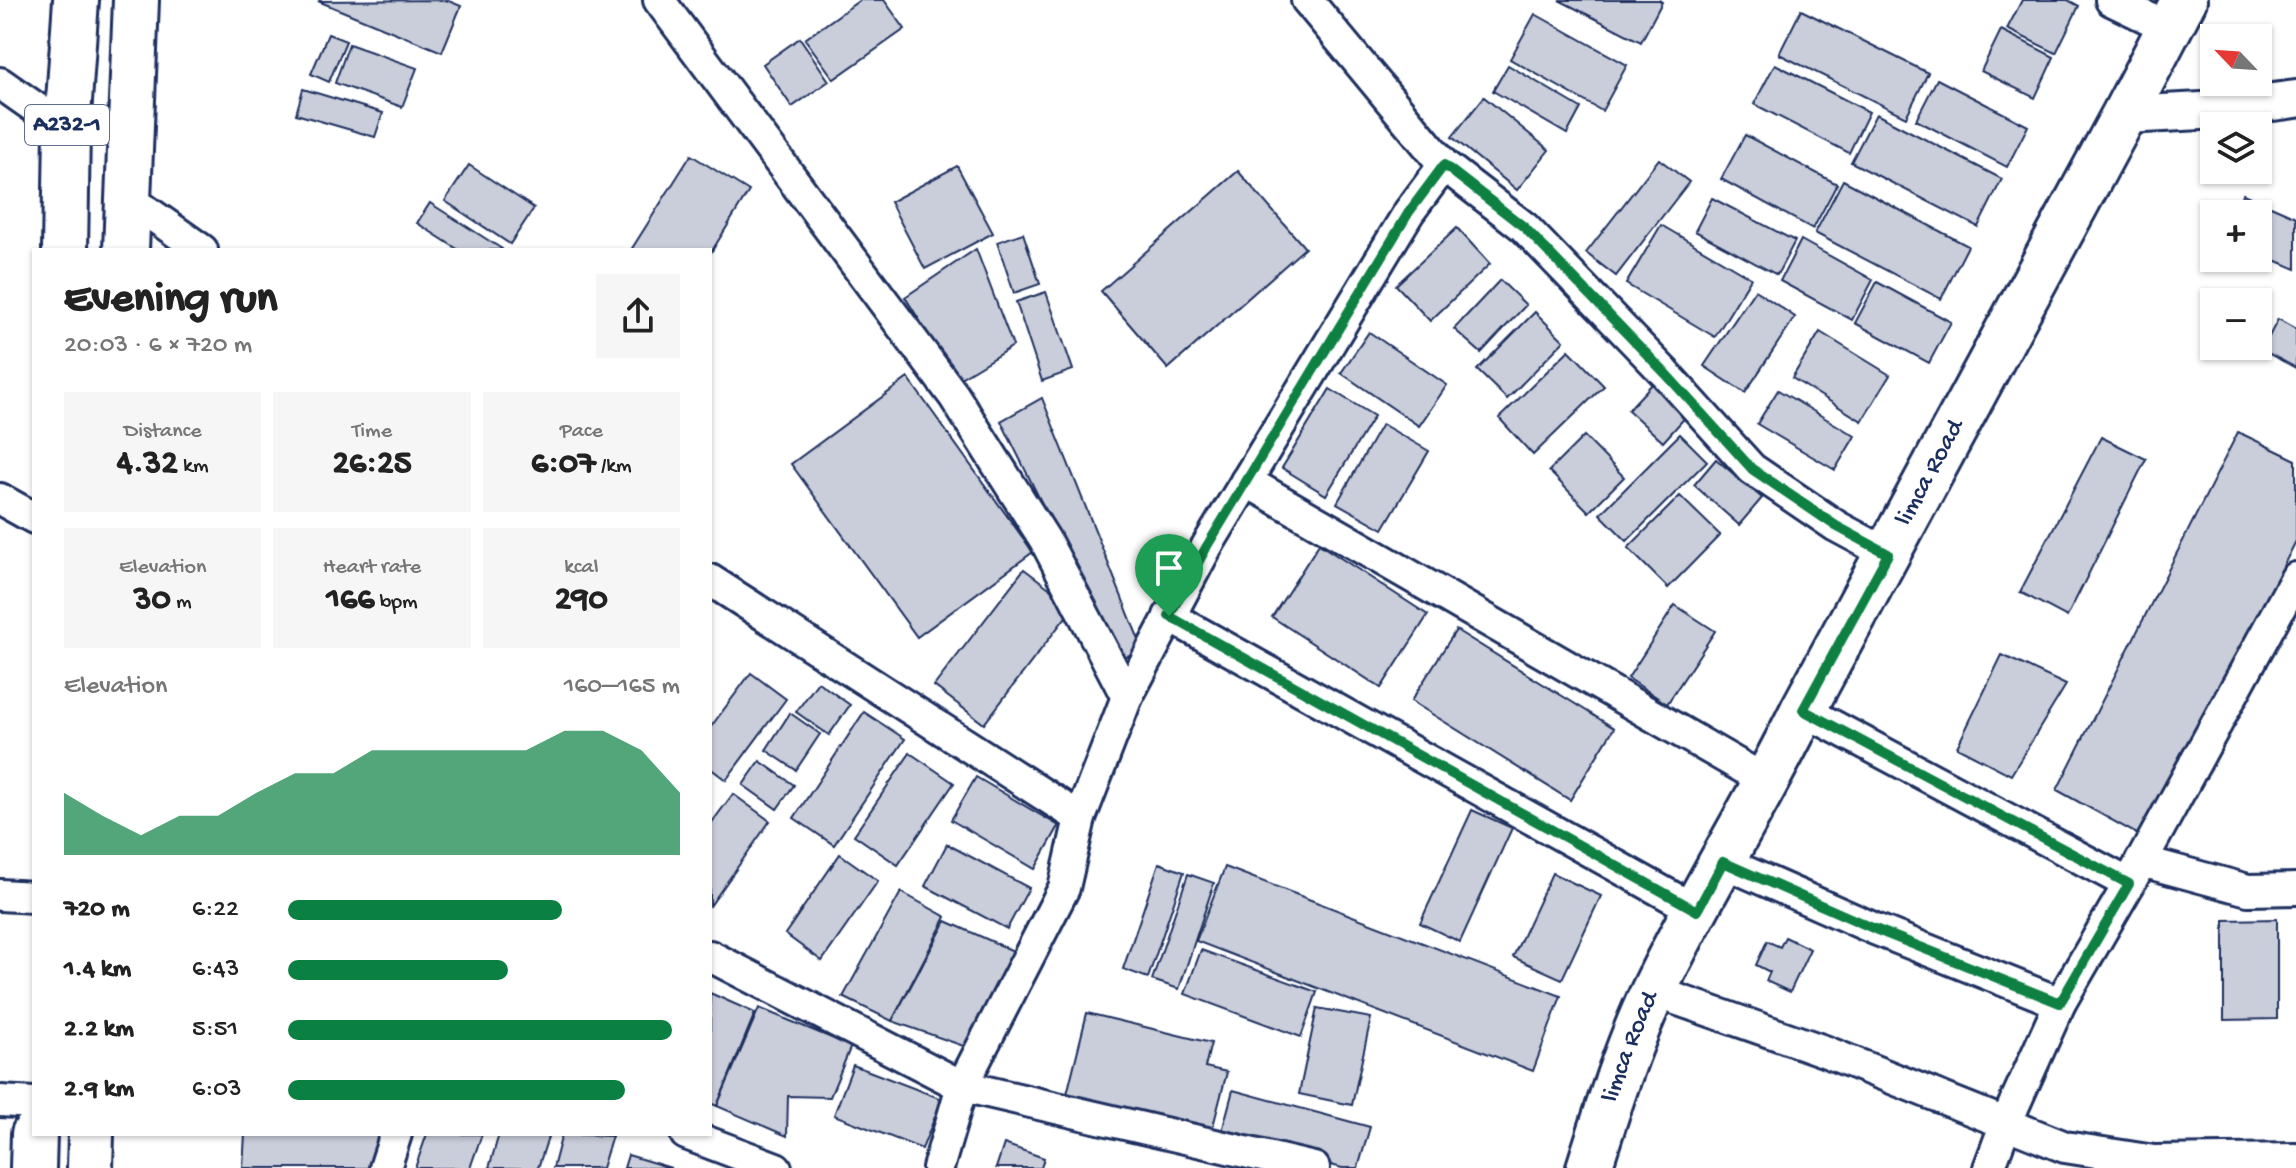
<!DOCTYPE html>
<meta charset="utf-8">
<style>
body{margin:0;font-family:"Gochi Hand",sans-serif;background:#f6f6f6;color:#222;height:100vh;display:flex;flex-direction:column;font-size:30px;white-space:nowrap}
*{box-sizing:border-box;margin:0}
p{font-size:26px;color:#767676}
.icon{flex:none;width:44px;height:44px;fill:none;stroke:currentColor;stroke-width:2;stroke-linecap:round;stroke-linejoin:round}
.map{position:relative;flex:1;overflow:hidden}
.drawer{position:absolute;left:32px;top:248px;width:680px;height:888px;display:flex;flex-direction:column;background:#fff;border-radius:0px;box-shadow:0 2px 6px #0004}
.drawer>*{flex:none}
.needle{width:52px;rotate:295deg}
.fabs{position:absolute;left:2200px;top:24px;display:grid;gap:16px}
.fabs a{display:grid;place-items:center;width:72px;height:72px;border-radius:0px;background:#fff;box-shadow:0 2px 6px #0004;font-size:40px}
.pin{position:absolute;display:grid;place-items:center;width:68px;height:68px;color:#fff;margin:-82px -34px;border-radius:50% 50% 50% 0;rotate:-45deg;box-shadow:0 0 8px #0007}
.pin .icon{rotate:45deg}
.round{display:grid;place-items:center;flex:none;width:84px;height:84px;border-radius:0px;background:#f6f6f6}
.head{display:flex;align-items:center;justify-content:space-between;height:136px;padding:0 32px}
h1{font-size:44px;font-weight:700;line-height:60px}
.stats{display:grid;grid-template-columns:repeat(3,1fr);gap:12px;height:136px;padding:8px 32px}
.stats div{display:grid;align-content:center;border-radius:0px;background:#f6f6f6;text-align:center}
.stats b{font-size:34px;font-weight:700}
.stats small{font-size:22px;font-weight:400}
.stats p{font-size:22px}
.chart{height:224px;padding:16px 32px}
.chart p{display:flex;justify-content:space-between}
.chart svg{width:100%;height:144px;margin-top:8px;fill:#0b8043;opacity:.7}
ul{padding:0 32px;list-style:none;font-size:26px}
li{display:grid;grid-template-columns:128px 96px 1fr;align-items:center;height:60px}
li i{height:20px;border-radius:10px;background:#0b8043}
.map>svg:first-child{display:block}
.building{fill:#caceda;stroke:#1b2f5e;stroke-width:2}
.lines{fill:none;stroke-linecap:round;stroke-linejoin:round}
.minor-casing{stroke:#1b2f5e;stroke-width:36}
.tertiary-casing{stroke:#1b2f5e;stroke-width:42}
.primary-casing{stroke:#1b2f5e;stroke-width:50}
.trunk-casing{stroke:#1b2f5e;stroke-width:50}
.minor{stroke:#fff;stroke-width:30}
.tertiary{stroke:#fff;stroke-width:36}
.primary{stroke:#fff;stroke-width:44}
.trunk{stroke:#fff;stroke-width:44}
.route-casing{stroke:#fff;stroke-width:16}
.route{stroke:#0b8043;stroke-width:10}
.labels{text-anchor:middle;dominant-baseline:central;stroke-width:7;stroke-linejoin:round;paint-order:stroke}
.shield{fill:#fff;stroke:#5f6d8e;stroke-width:2}
.shield-label{font-size:24px;font-weight:bold;fill:#1b2f5e}
.street-label{font-size:26px;fill:#1b2f5e;stroke:#fff}
</style>
<div class="map">
<svg width="2296" height="1168" viewBox="0 0 2296 1168">
<rect width="100%" height="100%" fill="#fff"/>
<filter id="ink" filterUnits="userSpaceOnUse"><feTurbulence type="fractalNoise" baseFrequency=".0125" numOctaves="2"/><feDisplacementMap in="SourceGraphic" scale="16" xChannelSelector="R" yChannelSelector="G"/><feConvolveMatrix kernelMatrix="1 2 1 2 8 2 1 2 1" color-interpolation-filters="sRGB"/></filter>
<g filter="url(#ink)">
<!-- building -->
<g class="building">
<polygon points="446,0 461,6 442,52 318,1"/>
<polygon points="860,0 884,0 905,29 834,79 805,39"/>
<polygon points="1559,0 1659,0 1662,2 1641,42"/>
<polygon points="2022,0 2068,0 2079,6 2056,53 2007,29"/>
<polygon points="1801,10 1928,73 1906,117 1779,54"/>
<polygon points="1535,14 1627,65 1602,111 1510,59"/>
<polygon points="2001,30 2054,57 2035,98 1981,71"/>
<polygon points="328,34 346,41 329,82 311,74"/>
<polygon points="800,38 829,81 792,107 763,64"/>
<polygon points="349,44 417,68 402,107 335,83"/>
<polygon points="1775,64 1869,112 1849,153 1754,104"/>
<polygon points="1508,65 1581,108 1567,134 1493,91"/>
<polygon points="1937,79 2028,126 2007,167 1916,120"/>
<polygon points="303,89 383,113 375,137 296,114"/>
<polygon points="1484,97 1549,150 1517,190 1452,137"/>
<polygon points="1876,114 2002,179 1978,227 1851,162"/>
<polygon points="1745,135 1837,184 1813,229 1721,179"/>
<polygon points="691,155 749,191 710,254 710,250 631,250"/>
<polygon points="1659,159 1689,182 1616,276 1586,253"/>
<polygon points="469,165 534,208 510,244 445,201"/>
<polygon points="957,166 993,233 925,269 890,202"/>
<polygon points="1238,171 1305,248 1168,369 1101,291"/>
<polygon points="1843,180 1968,246 1941,299 1815,233"/>
<polygon points="2243,194 2296,217 2296,269 2258,253 2258,214 2235,214"/>
<polygon points="1712,198 1795,241 1777,275 1695,231"/>
<polygon points="430,203 502,249 502,250 459,250 417,223"/>
<polygon points="1661,225 1751,278 1715,337 1626,284"/>
<polygon points="1457,228 1490,264 1430,321 1396,285"/>
<polygon points="1023,233 1040,284 1014,293 997,242"/>
<polygon points="1801,240 1873,280 1852,320 1780,281"/>
<polygon points="976,249 1013,346 957,380 905,297"/>
<polygon points="1500,280 1526,305 1481,353 1454,329"/>
<polygon points="1877,282 1951,322 1929,363 1855,323"/>
<polygon points="1755,290 1795,317 1745,393 1704,366"/>
<polygon points="1046,292 1073,370 1042,381 1016,302"/>
<polygon points="1535,312 1564,341 1507,399 1477,370"/>
<polygon points="2278,319 2296,329 2296,368 2262,350"/>
<polygon points="1369,332 1447,385 1419,426 1341,373"/>
<polygon points="1820,332 1890,375 1862,421 1792,378"/>
<polygon points="1569,350 1604,386 1533,455 1499,418"/>
<polygon points="908,378 1033,552 917,637 791,464"/>
<polygon points="1654,382 1689,413 1663,442 1628,410"/>
<polygon points="1330,389 1374,416 1326,495 1282,468"/>
<polygon points="1778,390 1855,436 1835,470 1757,424"/>
<polygon points="1042,398 1143,650 1119,659 1001,421"/>
<polygon points="1382,424 1429,451 1383,529 1337,503"/>
<polygon points="2238,432 2296,460 2296,541 2144,838 2057,790"/>
<polygon points="1680,434 1707,461 1627,541 1600,514"/>
<polygon points="1584,436 1624,477 1589,512 1549,471"/>
<polygon points="2101,437 2146,459 2067,617 2020,592"/>
<polygon points="1716,459 1762,498 1739,525 1694,485"/>
<polygon points="1680,496 1720,535 1668,588 1628,548"/>
<polygon points="1319,544 1428,615 1381,688 1272,617"/>
<polygon points="1024,569 1064,599 1068,614 984,724 934,686"/>
<polygon points="1675,605 1715,631 1667,704 1628,678"/>
<polygon points="1456,630 1614,728 1570,800 1411,701"/>
<polygon points="2002,655 2066,685 2011,775 1957,747"/>
<polygon points="751,673 786,699 726,780 710,768 710,728"/>
<polygon points="818,682 850,705 829,735 796,712"/>
<polygon points="864,712 905,739 834,845 794,818"/>
<polygon points="790,713 820,734 796,770 766,750"/>
<polygon points="910,753 954,783 898,865 854,835"/>
<polygon points="760,761 794,785 777,809 743,785"/>
<polygon points="976,777 1059,826 1035,869 951,820"/>
<polygon points="733,794 770,821 710,906 710,825"/>
<polygon points="1472,810 1512,828 1460,942 1420,923"/>
<polygon points="947,844 1029,888 1007,929 925,886"/>
<polygon points="840,854 878,881 822,961 785,934"/>
<polygon points="1159,863 1184,872 1148,978 1123,969"/>
<polygon points="1225,867 1561,996 1533,1071 1196,941"/>
<polygon points="1552,873 1601,896 1562,979 1513,957"/>
<polygon points="1188,874 1214,883 1179,989 1152,980"/>
<polygon points="901,892 946,917 892,1021 843,997"/>
<polygon points="2277,919 2277,1019 2224,1020 2224,920"/>
<polygon points="946,921 1018,953 975,1050 892,1021"/>
<polygon points="1785,937 1810,949 1790,992 1766,981 1770,972 1756,965 1767,941 1780,947"/>
<polygon points="1201,950 1317,992 1301,1037 1185,994"/>
<polygon points="710,993 755,1013 717,1106 710,1103"/>
<polygon points="759,1008 851,1046 830,1097 788,1096 787,1136 717,1106"/>
<polygon points="1317,1008 1371,1018 1352,1105 1299,1094"/>
<polygon points="1087,1013 1211,1043 1205,1067 1227,1072 1211,1134 1066,1098"/>
<polygon points="853,1065 942,1099 922,1149 834,1115"/>
<polygon points="1233,1090 1370,1127 1358,1168 1342,1168 1221,1135"/>
<polygon points="245,1134 383,1134 369,1168 243,1168"/>
<polygon points="427,1134 482,1134 470,1168 415,1168"/>
<polygon points="499,1134 549,1134 538,1168 489,1168"/>
<polygon points="562,1134 612,1136 602,1168 553,1168"/>
<polygon points="1004,1144 1044,1158 1041,1168 996,1168"/>
<polygon points="628,1155 671,1168 624,1168"/>
</g>
<g class="lines">
<!-- minor casing -->
<g class="minor-casing">
<g id="minor">
<polyline points="659,0 954,396 1045,540 1127,697"/>
<polyline points="1307,0 1444,165 1524,227 1665,373 1752,469 1836,526 1888,554"/>
<polyline points="2111,0 2169,28"/>
<polyline points="0,83 67,130"/>
<polyline points="128,198 202,250"/>
<polyline points="1246,481 1768,782"/>
<polyline points="0,499 34,518"/>
<polyline points="710,580 1080,818"/>
<polyline points="1169,616 1697,911"/>
<polyline points="1803,710 2129,884"/>
<polyline points="2141,861 2248,890 2296,889"/>
<polyline points="1723,862 1875,929 2060,1003"/>
<polyline points="0,895 34,897"/>
<polyline points="710,956 962,1086 1314,1168"/>
<polyline points="1653,991 1824,1051 2065,1147 2154,1161 2296,1159"/>
<polyline points="0,1101 34,1103"/>
<polyline points="686,1134 776,1168"/>
<polyline points="385,1168 396,1134"/>
<polyline points="938,1168 962,1086 1064,888 1080,818 1127,697 1207,546 1409,212 1444,165"/>
<polyline points="1989,1168 2006,1123 2060,1003 2129,884 2296,578"/>
</g>
</g>
<!-- tertiary casing -->
<g class="tertiary-casing">
<polyline id="tertiary" points="2124,115 2202,111 2296,99"/>
</g>
<!-- primary casing -->
<g class="primary-casing">
<g id="primary">
<path id="s1" d="M1589,1168C1608,1108 1627,1047 1654,990C1699,895 1757,805 1803,710L2124,115L2184,0"/>
</g>
</g>
<!-- trunk casing -->
<g class="trunk-casing">
<g id="trunk">
<polyline points="65,250 67,130 76,0"/>
<polyline points="126,250 136,0"/>
<polyline points="33,1168 34,1134"/>
<polyline points="90,1168 91,1134"/>
</g>
</g>
<!-- minor -->
<use href="#minor" class="minor"/>
<!-- tertiary -->
<use href="#tertiary" class="tertiary"/>
<!-- primary -->
<use href="#primary" class="primary"/>
<!-- trunk -->
<use href="#trunk" class="trunk"/>
</g>
</g>
<g class="lines" filter="url(#ink)">
<!-- route casing -->
<g class="route-casing">
<polygon id="route" points="1444,165 1524,227 1665,373 1752,469 1836,526 1888,554 1803,710 2129,884 2060,1003 1875,929 1723,862 1697,911 1169,616 1207,546 1409,212"/>
</g>
<!-- route -->
<use href="#route" class="route"/>
</g>
<g class="labels">
<!-- shield labels -->
<rect class="shield" x="25" y="105" width="84" height="40" rx="6"/>
<g class="shield-label">
<text x="67" y="125">A232-1</text>
</g>
<!-- street labels -->
<g class="street-label">
<text stroke="none"><textPath href="#s1" startOffset="776">limca Road</textPath></text>
<text stroke="none"><textPath href="#s1" startOffset="128">limca Road</textPath></text>
</g>
</g>
</svg>
<div class="fabs">
<a><svg class="needle" viewBox="-14 -14 28 28"><path d="M0-13l5 13h-10z" fill="#e53935"/><path d="M0 13l5-13h-10z" fill="#767676"/></svg></a>
<a><svg class="icon" aria-label="layers" viewBox="0 0 24 24"><path d="M12 4l9 5-9 5-9-5zM3 14l9 5 9-5"/></svg></a>
<a>+</a>
<a>−</a>
</div>
<div class="pin" style="left:1169px;top:616px;background:#1e9e55"><svg class="icon" aria-label="arrive" viewBox="0 0 24 24"><path d="M6 21V4h12l-3 4 3 4H6"/></svg></div>
<section class="drawer">
<div class="head"><div><h1>Evening run</h1><p>20:03 · 6 × 720 m</p></div><a class="round"><svg class="icon" aria-label="share" viewBox="0 0 24 24"><path d="M12 15V3M7 8l5-5 5 5M5 13v7h14v-7"/></svg></a></div>
<div class="stats">
<div><p>Distance</p><b>4.32<small> km</small></b></div>
<div><p>Time</p><b>26:25</b></div>
<div><p>Pace</p><b>6:07<small> /km</small></b></div>
</div>
<div class="stats">
<div><p>Elevation</p><b>30<small> m</small></b></div>
<div><p>Heart rate</p><b>166<small> bpm</small></b></div>
<div><p>kcal</p><b>290</b></div>
</div>
<div class="chart"><p><span>Elevation</span>160–165 m</p>
<svg viewBox="0 0 160 44" preserveAspectRatio="none"><path d="M0 44V25L10 32L20 38L30 32L40 32L50 25L60 19L70 19L80 12L90 12L100 12L110 12L120 12L130 6L140 6L150 12L160 25V44z"/></svg>
</div>
<ul>
<li><b>720 m</b>6:22<i style="width:70%"></i></li>
<li><b>1.4 km</b>6:43<i style="width:56%"></i></li>
<li><b>2.2 km</b>5:51<i style="width:98%"></i></li>
<li><b>2.9 km</b>6:03<i style="width:86%"></i></li>
</ul>
</section>
</div>
